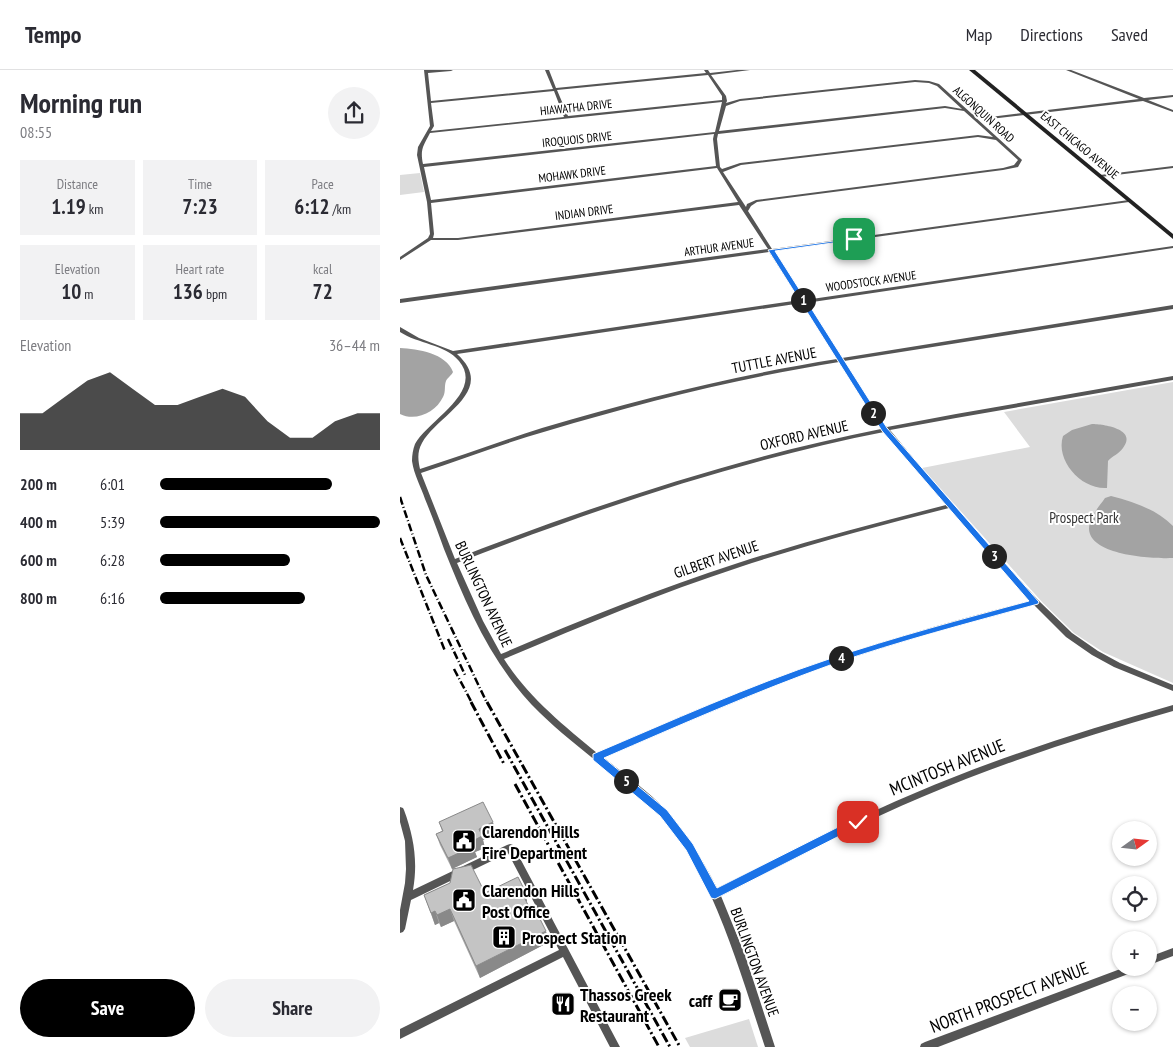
<!DOCTYPE html>
<meta charset="utf-8">
<style>
body{margin:0;font-family:"PT Sans Narrow",sans-serif;background:#f2f2f3;color:#2b2b33;height:100vh;display:flex;flex-direction:column;font-size:19px;white-space:nowrap}
*{box-sizing:border-box;margin:0}
p{font-size:16px;color:#7c7c81}
.icon{flex:none;width:28px;height:28px;fill:none;stroke:currentColor;stroke-width:2;stroke-linecap:round;stroke-linejoin:round}
.map{position:relative;flex:1;overflow:hidden}
.drawer{display:flex;flex-direction:column;background:#fff;width:400px}
.drawer>*{flex:none}
.needle{width:32px;rotate:75deg}
.fabs{position:absolute;left:712px;top:751px;display:grid;gap:10px}
.fabs a{display:grid;place-items:center;width:45px;height:45px;border-radius:50%;background:#fff;box-shadow:0 1px 4px #0004;font-size:25px}
.pin{position:absolute;display:grid;place-items:center;width:42px;height:42px;color:#fff;margin:-21px;border-radius:10px;box-shadow:0 2px 8px #0006}
.km{position:absolute;width:25px;height:25px;margin:-12px;border-radius:50%;background:#222;color:#fff;font-size:14px;line-height:25px;text-align:center}
.round{display:grid;place-items:center;flex:none;width:52px;height:52px;border-radius:26px;background:#f2f2f3}
.summary{display:flex;align-items:center;justify-content:space-between;height:85px;padding:0 20px}
h1{font-size:28px;font-weight:600;line-height:38px}
.metrics{display:grid;grid-template-columns:repeat(3,1fr);gap:8px;height:85px;padding:5px 20px}
.metrics div{display:grid;align-content:center;border-radius:0px;background:#f2f2f3;text-align:center}
.metrics b{font-size:21px;font-weight:600}
.metrics small{font-size:14px;font-weight:400}
.metrics p{font-size:14px}
.chart{height:140px;padding:10px 20px}
.chart p{display:flex;justify-content:space-between}
.chart svg{width:100%;height:90px;margin-top:5px;fill:#000;opacity:.7}
.cta{display:flex;gap:10px;margin-top:auto;padding:10px 20px}
.cta a{flex:1;height:58px;border-radius:30px;background:#000;color:#fff;font-size:20px;font-weight:600;line-height:58px;text-align:center}
.cta a+a{background:#f2f2f3;color:#2b2b33}
ul{padding:0 20px;list-style:none;font-size:16px}
li{display:grid;grid-template-columns:80px 60px 1fr;align-items:center;height:38px}
li i{height:12px;border-radius:6px;background:#000}
header{display:flex;align-items:center;gap:30px;box-sizing:border-box;height:70px;padding:0 25px;background:#fff;border-bottom:1px solid #e1e1e2}
header strong{font-size:24px}
nav{display:flex;gap:28px;margin-inline-start:auto;font-size:18px}
main{display:flex;flex:1;min-height:0}
.map>svg:first-child{display:block}
.green{fill:#dcdcdc}
.water{fill:#a3a3a3}
.lines{fill:none;stroke-linecap:round;stroke-linejoin:round}
.minor{fill:#555;fill-rule:evenodd}
.secondary{fill:#222;fill-rule:evenodd}
.rail-far1{stroke:#000;stroke-width:2.5;stroke-dasharray:8 2.5 1 2.5;stroke-linecap:butt}
.rail{stroke:#000;stroke-width:3;stroke-dasharray:10 3 2 3;stroke-linecap:butt}
.wall{fill:#a9a9a9}
.shaded-wall{fill:#898989}
.building{fill:#c4c4c4;stroke:#898989}
.route{fill:#1a73e8;stroke:#fff}
.labels{text-anchor:middle;dominant-baseline:central;stroke-width:4;stroke-linejoin:round;paint-order:stroke}
.far-street-label{font-size:12px;fill:#000;stroke:#fff}
.street-label{font-size:15px;fill:#000;stroke:#fff}
.park-label{font-size:15px;fill:#333;stroke:#fff}
.near-street-label{font-size:18px;fill:#000;stroke:#fff}
.near-poi-label{font-size:18px;font-weight:bold;fill:#000;stroke:#fff;text-anchor:start}
</style>
<header>
<strong>Tempo</strong>
<nav><a>Map</a><a>Directions</a><a>Saved</a></nav>
</header>
<main>
<section class="drawer">
<div class="summary"><div><h1>Morning run</h1><p>08:55</p></div><a class="round"><svg class="icon" aria-label="share" viewBox="0 0 24 24"><path d="M12 15V3M7 8l5-5 5 5M5 13v7h14v-7"/></svg></a></div>
<div class="metrics">
<div><p>Distance</p><b>1.19<small> km</small></b></div>
<div><p>Time</p><b>7:23</b></div>
<div><p>Pace</p><b>6:12<small> /km</small></b></div>
</div>
<div class="metrics">
<div><p>Elevation</p><b>10<small> m</small></b></div>
<div><p>Heart rate</p><b>136<small> bpm</small></b></div>
<div><p>kcal</p><b>72</b></div>
</div>
<div class="chart"><p><span>Elevation</span>36–44 m</p>
<svg viewBox="0 0 160 44" preserveAspectRatio="none"><path d="M0 44V26L10 26L20 18L30 10L40 6L50 14L60 22L70 22L80 18L90 14L100 18L110 30L120 38L130 38L140 30L150 26L160 26V44z"/></svg>
</div>
<ul>
<li><b>200 m</b>6:01<i style="width:78%"></i></li>
<li><b>400 m</b>5:39<i style="width:100%"></i></li>
<li><b>600 m</b>6:28<i style="width:59%"></i></li>
<li><b>800 m</b>6:16<i style="width:66%"></i></li>
</ul>
<div class="cta"><a>Save</a><a>Share</a></div>
</section>
<div class="map">
<svg width="773" height="977" viewBox="0 0 773 977">
<rect width="100%" height="100%" fill="#fff"/>
<!-- green -->
<g class="green">
<polygon points="20,103 24,122 0,125 0,105"/>
<polygon points="773,312 773,613 703,582 674,563 643,533 522,398 630,377 604,342"/>
<polygon points="349,949 358,977 290,977 285,968"/>
</g>
<!-- water -->
<g class="water">
<path d="M0,278C18,279 46,283 53,302C51,306 47,308 46,311C44,316 46,322 43,327C36,342 16,352 0,344Z"/>
<path d="M692,354C703,354 738,359 723,378C719,384 712,386 708,391L707,418C682,420 655,391 663,366L672,360Z"/>
<path d="M711,426C734,432 756,439 773,456V488C755,489 690,486 689,459C689,447 699,437 705,428Z"/>
</g>
<g class="lines">
<!-- minor -->
<g class="minor">
<path d="M24,0H53L51,1L28,3L31,31L153,19L145,0H149L156,18L306,3L304,0H308L310,3L337,0H350L311,5L326,26L327,31L326,33L340,29L515,10L529,11L539,14L572,44L590,47L739,29L666,0H671L744,28L773,25V27L748,30L773,40V42L743,31L590,49L575,47L621,89L622,90L618,97L603,100L357,132L351,136L348,141L372,179L729,130L731,131L729,132L374,181L405,230L773,176V178L406,233L442,288L773,235V239L444,291L482,352L487,357L556,344L773,306V310L556,348L490,360L552,435L638,530L672,563L698,581L720,593L773,615V621L714,597L692,585L666,567L634,535C556,555 479,577 404,604C336,629 269,658 203,687C224,704 247,720 266,740C287,764 303,790 317,818C383,786 448,751 515,723C599,687 685,660 773,635V641C688,665 604,692 522,727C453,756 387,792 321,826L345,885L375,977H365C348,926 333,875 311,826C303,806 292,785 279,768C240,718 185,687 140,643C93,597 68,539 44,479C38,462 32,446 25,429C21,417 14,405 12,391C12,385 13,379 15,374C27,351 85,322 59,291C45,274 18,274 0,262V257L19,268L53,281L400,230L369,182L0,233V229L368,179L339,135L58,170H31L0,190V187L28,168L30,164L27,132L17,85L18,77L30,56ZM308,5L322,26V30L168,46L157,20ZM515,12L529,13L537,16L562,39L545,36L319,61L326,36L340,31ZM154,21L164,47L31,61L34,56L31,33ZM322,32L315,62L23,94C20,80 23,76 30,63ZM545,38L564,41L593,67L578,65L340,93L322,99L320,97L317,69L318,64ZM314,64L313,69L316,96L31,130L24,97ZM578,67L596,70L618,90L614,95L603,98L356,130L347,134L346,137L323,102L341,95ZM317,98L338,132L58,168H33L34,164L31,133ZM402,233L437,289C337,305 239,329 142,358C101,371 61,386 20,399C18,390 17,382 22,373C37,345 98,321 57,284ZM439,292L481,359C335,388 194,435 55,489L21,403C63,389 105,373 147,361C243,332 340,308 439,292ZM484,362L546,435C476,453 406,471 338,493C257,519 179,551 101,584L83,551L57,493C196,439 337,391 484,362ZM549,438L630,531C552,551 474,573 397,601C330,625 263,654 197,683C163,655 128,627 104,589C182,556 260,523 340,497C409,474 479,456 549,438Z"/>
<polygon points="773,96 773,98 700,107 698,106 700,105"/>
<path d="M0,737L3,738L4,740C14,767 18,792 13,820L107,775L110,774L113,775L220,977H210L163,887L0,969V959L159,880L108,783L11,830L5,859L3,862L0,863V840L5,813L6,799L5,771L0,752Z"/>
<polygon points="773,878 773,886 749,895 749,887"/>
<polygon points="723,898 738,898 736,901 538,977 520,977 521,974 525,972"/>
</g>
<!-- secondary -->
<polygon class="secondary" points="569,0 575,0 773,164 773,169"/>
<!-- rail-far1 -->
<g class="rail-far1">
<polyline points="0,427 26,505 87,633"/>
<polyline points="0,468 45,581"/>
<polyline points="48,569 66,607"/>
<polyline points="54,599 72,633"/>
</g>
<!-- rail -->
<g class="rail">
<polyline points="71,632 104,694"/>
<polyline points="87,632 280,977"/>
<polyline points="105,680 270,977"/>
<polyline points="115,714 259,977"/>
</g>
</g>
<!-- wall -->
<polygon class="wall" points="39,752 96,763 83,770 85,778 75,782 77,787 54,798 85,823 124,819 127,831 126,832 135,849 149,872 80,908 54,851 41,857 39,853 35,855 24,825 50,813 53,799 52,799 40,775 36,764 42,761"/>
<!-- shaded-wall -->
<g class="shaded-wall">
<polygon points="93,752 96,763 83,770 85,778 75,782 77,787 52,799 48,788 71,772 79,759"/>
<polygon points="124,819 127,831 124,833 121,821"/>
<polygon points="50,839 54,851 41,857 37,845"/>
<polygon points="35,841 39,853 35,855 31,843"/>
<polygon points="146,861 149,872 80,908 76,896"/>
</g>
<!-- building -->
<g class="building">
<polygon points="83,732 93,752 79,759 82,766 71,772 74,776 48,788 36,764 43,761 39,752"/>
<polygon points="71,795 85,823 118,807 124,819 121,821 135,849 139,847 146,861 76,896 50,839 37,845 35,841 31,843 24,825 50,813 53,799"/>
</g>
<!-- route -->
<path class="route" d="M456,168L454,170L375,181L487,358L639,532L638,534C569,553 500,571 433,594C355,622 280,655 204,688L267,740L293,774L317,818L454,749H461V755L315,829L311,828L286,780L260,746L193,690V684C271,651 348,616 429,589C495,567 562,549 629,531L482,361L368,180Z"/>
<!-- icons -->
<defs>
<g id="civic-square" transform="scale(1.25)"><rect x="-9" y="-9" width="18" height="18" rx="4" fill="#000" stroke="#fff"/><path d="M-.6-6.5H3V-4.5H.6V-3L4-1V1h2V6H-6V1h2V-1L-.6-3ZM-1.2 2.5V6h2.4V2.5Z" fill="#fff"/></g>
<g id="building-square" transform="scale(1.25)"><rect x="-9" y="-9" width="18" height="18" rx="4" fill="#000" stroke="#fff"/><path d="M-4-6H4V6H1V3H-1V6H-4ZM-2.5-4.3h1.7v1.8h-1.7ZM.8-4.3h1.7v1.8H.8ZM-2.5-1h1.7V.8h-1.7ZM.8-1h1.7V.8H.8Z" fill="#fff"/></g>
<g id="cafe-square" transform="scale(1.25)"><rect x="-9" y="-9" width="18" height="18" rx="4" fill="#000" stroke="#fff"/><path d="M-5.5-4.5H6V0H3Q3 3.5 0 3.5H-2.5Q-5.5 3.5-5.5 0ZM3-3.2v2h1.7v-2ZM-6 4.5H4V6H-6Z" fill="#fff"/></g>
<g id="restaurant-square" transform="scale(1.25)"><rect x="-9" y="-9" width="18" height="18" rx="4" fill="#000" stroke="#fff"/><path d="M-5-6h1v4h1v-4h1v4h1v-4h1v5L-1.5 .5V6h-2V.5L-5-1ZM5-6V6H3V1.5H1.5Q1.5-4 5-6Z" fill="#fff"/></g>
</defs>
<g fill-rule="evenodd">
<use href="#civic-square" x="64" y="771"/>
<use href="#civic-square" x="64" y="830"/>
<use href="#building-square" x="104" y="867"/>
<use href="#cafe-square" x="330" y="930"/>
<use href="#restaurant-square" x="163" y="934"/>
</g>
<g class="labels">
<!-- far-street labels -->
<g class="far-street-label">
<text transform="translate(176 37) rotate(-6)">HIAWATHA DRIVE</text>
<text transform="translate(584 44) rotate(42)">ALGONQUIN ROAD</text>
<text transform="translate(177 69) rotate(-6)">IROQUOIS DRIVE</text>
<text transform="translate(680 75) rotate(40)">EAST CHICAGO AVENUE</text>
<text transform="translate(172 104) rotate(-7)">MOHAWK DRIVE</text>
<text transform="translate(184 142) rotate(-7)">INDIAN DRIVE</text>
<text transform="translate(319 177) rotate(-8)">ARTHUR AVENUE</text>
<text transform="translate(471 211) rotate(-8)">WOODSTOCK AVENUE</text>
</g>
<!-- street labels -->
<g class="street-label">
<text transform="translate(374 290) rotate(-11)">TUTTLE AVENUE</text>
<text transform="translate(404 365) rotate(-13)">OXFORD AVENUE</text>
<text transform="translate(316 489) rotate(-19)">GILBERT AVENUE</text>
<text transform="translate(84 524) rotate(65)">BURLINGTON AVENUE</text>
<text transform="translate(355 892) rotate(70)">BURLINGTON AVENUE</text>
</g>
<!-- park labels -->
<g class="park-label">
<text x="684" y="447">Prospect Park</text>
</g>
<!-- near-street labels -->
<g class="near-street-label">
<text transform="translate(547 697) rotate(-22)">MCINTOSH AVENUE</text>
<text transform="translate(609 927) rotate(-21)">NORTH PROSPECT AVENUE</text>
</g>
<!-- near-poi labels -->
<g class="near-poi-label">
<text x="82" y="761">Clarendon Hills<tspan x="82" dy="21">Fire Department</tspan></text>
<text x="82" y="820">Clarendon Hills<tspan x="82" dy="21">Post Office</tspan></text>
<text x="122" y="867">Prospect Station</text>
<text x="180" y="924">Thassos Greek<tspan x="180" dy="21">Restaurant</tspan></text>
<text x="312" y="930" text-anchor="end">caff</text>
</g>
</g>
</svg>
<div class="fabs">
<a><svg class="needle" viewBox="-14 -14 28 28"><path d="M0-13l5 13h-10z" fill="#e53935"/><path d="M0 13l5-13h-10z" fill="#7c7c81"/></svg></a>
<a><svg class="icon" aria-label="locate" viewBox="0 0 24 24"><circle cx="12" cy="12" r="6"/><path d="M12 2v4M12 18v4M2 12h4M18 12h4"/></svg></a>
<a>+</a>
<a>−</a>
</div>
<div class="pin" style="left:454px;top:169px;background:#1e9e55"><svg class="icon" aria-label="arrive" viewBox="0 0 24 24"><path d="M6 21V4h12l-3 4 3 4H6"/></svg></div>
<div class="pin" style="left:458px;top:752px;background:#d93025"><svg class="icon" aria-label="check" viewBox="0 0 24 24"><path d="M5 12l5 5 9-10"/></svg></div>
<b class="km" style="left:403px;top:230px">1</b>
<b class="km" style="left:473px;top:343px">2</b>
<b class="km" style="left:594px;top:486px">3</b>
<b class="km" style="left:441px;top:588px">4</b>
<b class="km" style="left:226px;top:711px">5</b>
</div>
</main>
